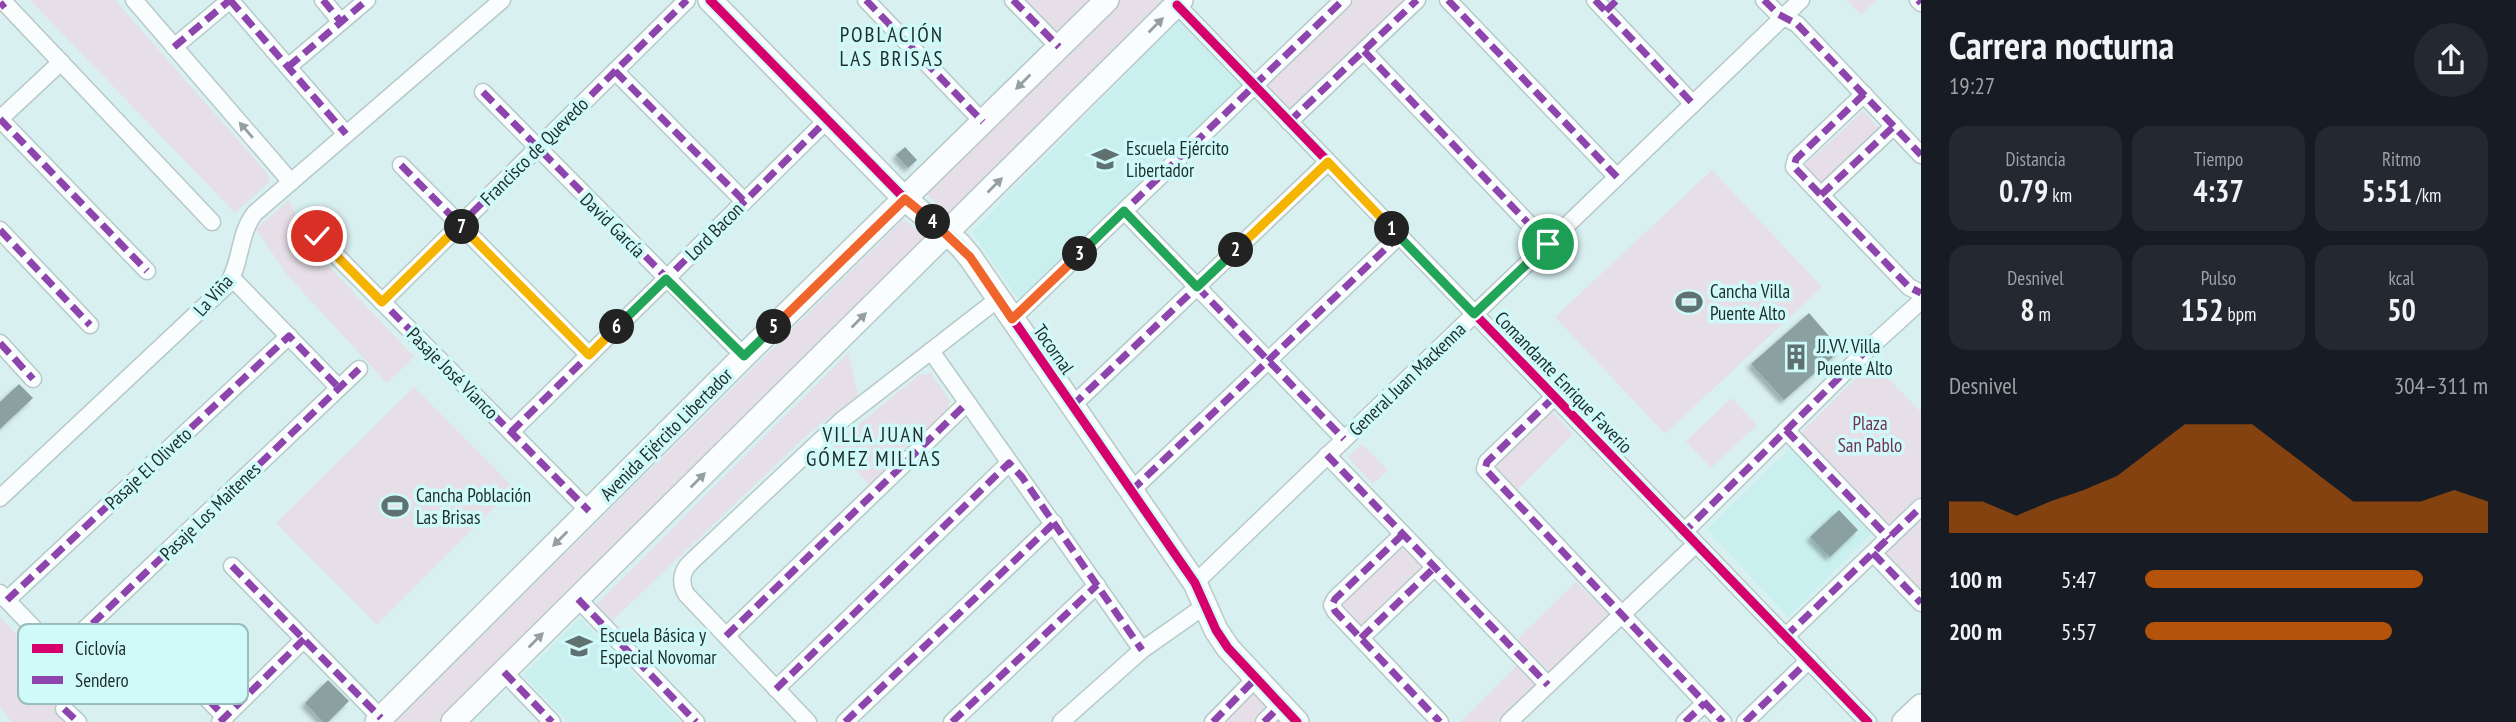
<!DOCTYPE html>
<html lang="es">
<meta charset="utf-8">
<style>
body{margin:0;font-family:"PT Sans Narrow",sans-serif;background:#242831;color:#f1f3f6;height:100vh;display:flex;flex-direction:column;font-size:26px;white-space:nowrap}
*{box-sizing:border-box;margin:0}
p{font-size:23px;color:#9ea1a6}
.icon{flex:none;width:38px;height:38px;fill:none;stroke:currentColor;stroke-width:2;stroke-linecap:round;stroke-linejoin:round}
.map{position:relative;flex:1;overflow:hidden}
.sheet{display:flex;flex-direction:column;background:#171b24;width:595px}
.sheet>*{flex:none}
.pin{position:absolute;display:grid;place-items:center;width:60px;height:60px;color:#fff;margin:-30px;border:4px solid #fff;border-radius:50%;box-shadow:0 2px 7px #0007}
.km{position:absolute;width:35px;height:35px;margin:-18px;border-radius:50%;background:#222;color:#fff;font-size:19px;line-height:35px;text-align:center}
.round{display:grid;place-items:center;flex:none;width:74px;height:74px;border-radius:37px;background:#242831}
.head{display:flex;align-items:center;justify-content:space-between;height:119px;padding:0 28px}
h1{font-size:38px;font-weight:600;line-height:52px}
.metrics{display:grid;grid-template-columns:repeat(3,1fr);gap:10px;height:119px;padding:7px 28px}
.metrics div{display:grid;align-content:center;border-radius:18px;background:#242831;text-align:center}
.metrics b{font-size:30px;font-weight:600}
.metrics small{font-size:19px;font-weight:400}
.metrics p{font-size:19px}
.chart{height:196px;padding:14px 28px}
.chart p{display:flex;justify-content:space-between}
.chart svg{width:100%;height:126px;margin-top:7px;fill:#b45309;opacity:.7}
ul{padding:0 28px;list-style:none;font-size:23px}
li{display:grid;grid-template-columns:112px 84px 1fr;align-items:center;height:52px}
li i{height:18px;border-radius:9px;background:#b45309}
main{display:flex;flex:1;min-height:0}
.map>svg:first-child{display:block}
.built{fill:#c9efef}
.green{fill:#e6dfe7}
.building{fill:#8ba0a0;filter:url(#shadow)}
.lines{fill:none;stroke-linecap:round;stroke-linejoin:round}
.street-casing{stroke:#b7c9c9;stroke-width:19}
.secondary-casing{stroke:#b7c9c9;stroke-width:26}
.street{stroke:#f9fdfd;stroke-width:16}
.secondary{stroke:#f9fdfd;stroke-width:23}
.quiet{stroke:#8e44ad;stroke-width:7;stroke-dasharray:14 7;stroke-linecap:butt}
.cycleway-casing{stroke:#d0f9f9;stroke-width:13}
.cycleway{stroke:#d6006c;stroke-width:9}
.oneway{fill:#969f9f}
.split-1-casing{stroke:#fff;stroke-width:14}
.split-2-casing{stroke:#fff;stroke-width:14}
.split-3-casing{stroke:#fff;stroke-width:14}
.split-4-casing{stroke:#fff;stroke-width:14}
.split-5-casing{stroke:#fff;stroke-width:14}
.split-6-casing{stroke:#fff;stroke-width:14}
.split-7-casing{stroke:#fff;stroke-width:14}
.split-8-casing{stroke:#fff;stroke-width:14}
.split-1{stroke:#22a559;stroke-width:9}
.split-2{stroke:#f5b400;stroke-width:9}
.split-3{stroke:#22a559;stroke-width:9}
.split-4{stroke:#f0652b;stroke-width:9}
.split-5{stroke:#f0652b;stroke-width:9}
.split-6{stroke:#22a559;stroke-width:9}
.split-7{stroke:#f5b400;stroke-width:9}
.split-8{stroke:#f5b400;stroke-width:9}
.labels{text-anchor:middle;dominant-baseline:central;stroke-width:7;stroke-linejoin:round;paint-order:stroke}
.poi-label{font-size:19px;fill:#1d2d2d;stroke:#d0f9f9;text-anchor:start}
.street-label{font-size:19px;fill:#1d2d2d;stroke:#d0f9f9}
.park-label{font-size:19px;fill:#6d3453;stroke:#d0f9f9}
.neighbourhood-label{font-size:21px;letter-spacing:2px;fill:#1d2d2d;stroke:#d0f9f9}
.key{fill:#d0f9f9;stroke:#9abcbc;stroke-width:2}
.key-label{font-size:19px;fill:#1d2d2d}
</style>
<main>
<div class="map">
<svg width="1921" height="722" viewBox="0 0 1921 722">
<defs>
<filter id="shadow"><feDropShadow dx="-4" dy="4" stdDeviation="2" flood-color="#0004"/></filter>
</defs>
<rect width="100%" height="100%" fill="#d9f0f0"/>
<!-- built -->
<g class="built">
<polygon points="1178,20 1241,85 1019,300 972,232"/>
<polygon points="1791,448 1873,532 1788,617 1707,529"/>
<polygon points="580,618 679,722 568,722 523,675"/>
</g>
<!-- green -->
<g class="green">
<polygon points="30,0 115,0 266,172 270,179 267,184 235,213"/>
<polygon points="1024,0 1094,0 1062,31 1056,31"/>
<polygon points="1120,0 1172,0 953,217 926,194"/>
<polygon points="1351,0 1409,0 1295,110 1286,109 1264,84"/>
<polygon points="1846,0 1877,0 1861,15"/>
<polygon points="1863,111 1881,130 1821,185 1804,166"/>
<polygon points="1712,170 1822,287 1665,434 1555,317"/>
<polygon points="289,200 310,246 414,357 387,383 288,276 256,229"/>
<polygon points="904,219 929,242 441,722 395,722"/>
<polygon points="848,353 858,395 807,435 612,621 596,605"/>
<polygon points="1872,362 1921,412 1921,500 1909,512 1921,525 1921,600 1879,557 1898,538 1801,433"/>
<polygon points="931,373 950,401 948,411 869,484 833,446 919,375"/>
<polygon points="414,387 514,488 377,625 276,523"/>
<polygon points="1732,398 1757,425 1711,468 1686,441"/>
<polygon points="1550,409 1573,434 1516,491 1492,464"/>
<polygon points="1362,444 1388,470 1373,484 1348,457"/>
<polygon points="1403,541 1424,565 1361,627 1338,603"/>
<polygon points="1576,582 1611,617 1550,672 1518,639"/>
<polygon points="0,617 63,683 54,705 69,722 12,722 0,707"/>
<polygon points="1518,664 1537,686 1497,722 1460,722"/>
<polygon points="1253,692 1268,709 1255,722 1223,722"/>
</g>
<!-- building -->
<g class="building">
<polygon points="905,147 917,160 908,168 896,155"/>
<polygon points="1809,313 1841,350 1784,400 1751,364"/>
<polygon points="19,384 33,398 0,429 0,402"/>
<polygon points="1839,510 1858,530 1830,557 1810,537"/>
<polygon points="328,680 349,701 328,722 323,722 305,703"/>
</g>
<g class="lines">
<!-- street casing -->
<g class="street-casing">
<g id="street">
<polyline points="2,0 212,222"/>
<polyline points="134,0 291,182"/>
<polyline points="230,0 346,134"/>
<polyline points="323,0 341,22"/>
<polyline points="866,0 983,122"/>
<polyline points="1013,0 1059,47"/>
<polyline points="1448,0 1617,177"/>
<polyline points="1595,0 1693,104"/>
<polyline points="1764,0 1778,14 1797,24 1921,155"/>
<polyline points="1918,0 1921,3"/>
<polyline points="1177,5 1868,722"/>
<polyline points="174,47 230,0"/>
<polyline points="1364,51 1548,244"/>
<polyline points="288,67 367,0"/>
<polyline points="615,71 744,201"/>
<polyline points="483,92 744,356"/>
<polyline points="1864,94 1796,159 1794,167 1909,287 1921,293"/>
<polyline points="0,119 147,271"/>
<polyline points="0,119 61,62"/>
<polyline points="1289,122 1417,0"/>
<polyline points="401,165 589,355"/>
<polyline points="1821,195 1894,126"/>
<polyline points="1124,211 1344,439"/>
<polyline points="0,230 90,325"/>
<polyline points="317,236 589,511"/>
<polyline points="232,278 339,388"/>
<polyline points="382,302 687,0"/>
<polyline points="1012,319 1343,0"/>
<polyline points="0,343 33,379"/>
<polyline points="931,351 1142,650"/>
<polyline points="1554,397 1487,462 1485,469 1723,722"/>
<polyline points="1072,406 1328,162"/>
<polyline points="1786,430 1889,538"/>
<polyline points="511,432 827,120"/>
<polyline points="1327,455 1548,685"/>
<polyline points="1131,491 1399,236"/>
<path d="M0,498L227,285C242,263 238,234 255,213L502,0"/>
<polyline points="1684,532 1868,349 1921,301"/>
<polyline points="1403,534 1335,599 1332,605 1335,611 1440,722"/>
<polyline points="1873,553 1921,603"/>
<polyline points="232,566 381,718"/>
<polyline points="1195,583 1801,0"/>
<polyline points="0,593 50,645 59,648 67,646 359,369"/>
<polyline points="578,599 696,722"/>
<polyline points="7,600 289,336"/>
<polyline points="726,636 967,403"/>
<polyline points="1785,637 1921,507"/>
<polyline points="1361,638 1435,567"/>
<polyline points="150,640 225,717"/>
<polyline points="504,672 552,722"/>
<polyline points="776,689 1009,463"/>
<polyline points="64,709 78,722"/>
<polyline points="220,722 304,639"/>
<path d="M808,722L686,594C680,583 681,572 690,563L842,420L998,299"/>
<polyline points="845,722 1054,523"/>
<polyline points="952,722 1097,585"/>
<polyline points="1061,722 1142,650 1206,605"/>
<polyline points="1213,722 1256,678"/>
<polyline points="1264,722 1281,705"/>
<polyline points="1509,722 1696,544"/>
<polyline points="1685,722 1705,703"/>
<polyline points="1745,722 1809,660"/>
</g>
</g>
<!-- secondary casing -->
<g class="secondary-casing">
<g id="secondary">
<polyline points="710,0 905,199 959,244 970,257 1195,583 1216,630 1228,648 1297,722"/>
<polyline points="377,722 744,356 1107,0"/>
<polyline points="453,722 1181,0"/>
<polyline points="1904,722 1921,706"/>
</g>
</g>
<!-- street -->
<use href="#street" class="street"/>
<!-- secondary -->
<use href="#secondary" class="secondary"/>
<!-- quiet -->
<g class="quiet">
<polyline points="230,0 346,134"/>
<polyline points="323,0 341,22"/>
<polyline points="866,0 983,122"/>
<polyline points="1013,0 1059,47"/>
<polyline points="1448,0 1617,177"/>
<polyline points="1595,0 1693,104"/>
<polyline points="1764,0 1778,14 1797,24 1921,155"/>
<polyline points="1918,0 1921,3"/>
<polyline points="0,7 5,3"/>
<polyline points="1606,11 1617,0"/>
<polyline points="174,47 230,0"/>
<polyline points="1364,51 1548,244"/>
<polyline points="288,67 367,0"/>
<polyline points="615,71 744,201"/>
<polyline points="483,92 744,356"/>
<polyline points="1864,94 1796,159 1794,167 1909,287 1921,293"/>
<polyline points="0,119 147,271"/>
<polyline points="1289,122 1417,0"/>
<polyline points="401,165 589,355"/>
<polyline points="1821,195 1894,126"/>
<polyline points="1124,211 1344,439"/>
<polyline points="0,230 90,325"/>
<polyline points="317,236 589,511"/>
<polyline points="382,302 687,0"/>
<polyline points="1012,319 1343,0"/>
<polyline points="0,343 33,379"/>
<polyline points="1554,397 1487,462 1485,469 1723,722"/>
<polyline points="1072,406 1328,162"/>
<polyline points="1786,430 1889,538"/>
<polyline points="511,432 827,120"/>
<polyline points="1327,455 1548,685"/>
<polyline points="1131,491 1399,236"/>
<polyline points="1682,529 1684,532 1868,349"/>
<polyline points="1403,534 1335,599 1332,605 1335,611 1440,722"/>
<polyline points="1873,553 1921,603"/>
<polyline points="232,566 381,718"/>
<polyline points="578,599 696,722"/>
<polyline points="7,600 289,336 339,388"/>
<polyline points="726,636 967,403"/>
<polyline points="1785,637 1921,507"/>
<polyline points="1361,638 1435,567"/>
<polyline points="150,640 225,717"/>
<polyline points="59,648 71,644 359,369"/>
<polyline points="504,672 552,722"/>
<polyline points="776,689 1009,463 1022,477 1142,650"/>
<polyline points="64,709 78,722"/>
<polyline points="220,722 304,639"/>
<polyline points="845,722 1054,523"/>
<polyline points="952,722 1097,585"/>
<polyline points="1213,722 1256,678"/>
<polyline points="1264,722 1281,705"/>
<polyline points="1685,722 1705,703"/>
<polyline points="1745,722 1809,660"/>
</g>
<!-- cycleway casing -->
<g class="cycleway-casing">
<g id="cycleway">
<polyline points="710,0 905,199 959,244 970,257 1195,583 1216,630 1228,648 1297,722"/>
<polyline points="1177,5 1868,722"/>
</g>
</g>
<!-- cycleway -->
<use href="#cycleway" class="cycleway"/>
</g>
<!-- one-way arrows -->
<defs><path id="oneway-solid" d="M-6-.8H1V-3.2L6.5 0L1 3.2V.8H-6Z" transform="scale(1.75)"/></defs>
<g class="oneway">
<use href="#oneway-solid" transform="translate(1156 25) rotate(-45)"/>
<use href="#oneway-solid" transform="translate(1023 82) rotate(135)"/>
<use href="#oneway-solid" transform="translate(246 130) rotate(-131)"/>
<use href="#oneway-solid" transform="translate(995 185) rotate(-45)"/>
<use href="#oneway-solid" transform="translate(859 320) rotate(-45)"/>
<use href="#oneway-solid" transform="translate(698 480) rotate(-45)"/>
<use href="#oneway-solid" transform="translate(560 539) rotate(135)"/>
<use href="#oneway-solid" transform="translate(536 640) rotate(-45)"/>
</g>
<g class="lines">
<!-- split-1 casing -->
<g class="split-1-casing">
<polyline id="split-1" points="1392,229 1474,314 1548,244"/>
</g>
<!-- split-2 casing -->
<g class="split-2-casing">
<polyline id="split-2" points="1236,250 1328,162 1392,229"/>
</g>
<!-- split-3 casing -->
<g class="split-3-casing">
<polyline id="split-3" points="1080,254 1124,211 1197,287 1236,250"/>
</g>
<!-- split-4 casing -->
<g class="split-4-casing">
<polyline id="split-4" points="933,222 970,257 1012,319 1080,254"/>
</g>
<!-- split-5 casing -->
<g class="split-5-casing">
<polyline id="split-5" points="774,327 905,199 933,222"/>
</g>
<!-- split-6 casing -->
<g class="split-6-casing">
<polyline id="split-6" points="617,327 666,279 744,356 774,327"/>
</g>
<!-- split-7 casing -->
<g class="split-7-casing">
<polyline id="split-7" points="462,227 589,355 617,327"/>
</g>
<!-- split-8 casing -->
<g class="split-8-casing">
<polyline id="split-8" points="317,236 382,302 460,225 462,227"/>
</g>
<!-- split-1 -->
<use href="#split-1" class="split-1"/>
<!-- split-2 -->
<use href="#split-2" class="split-2"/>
<!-- split-3 -->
<use href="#split-3" class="split-3"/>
<!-- split-4 -->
<use href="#split-4" class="split-4"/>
<!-- split-5 -->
<use href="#split-5" class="split-5"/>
<!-- split-6 -->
<use href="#split-6" class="split-6"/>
<!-- split-7 -->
<use href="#split-7" class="split-7"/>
<!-- split-8 -->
<use href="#split-8" class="split-8"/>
</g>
<!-- icons -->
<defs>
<g id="school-bare" transform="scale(2.1)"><path d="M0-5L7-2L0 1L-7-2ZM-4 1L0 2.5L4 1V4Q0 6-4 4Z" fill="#5f7171" stroke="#d0f9f9" stroke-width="2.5" paint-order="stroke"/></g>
<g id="stadium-bare" transform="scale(2.1)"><path d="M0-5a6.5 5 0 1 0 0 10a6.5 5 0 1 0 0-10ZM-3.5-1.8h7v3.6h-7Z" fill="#5f7171" stroke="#d0f9f9" stroke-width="2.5" paint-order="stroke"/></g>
<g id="building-bare" transform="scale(2.1)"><path d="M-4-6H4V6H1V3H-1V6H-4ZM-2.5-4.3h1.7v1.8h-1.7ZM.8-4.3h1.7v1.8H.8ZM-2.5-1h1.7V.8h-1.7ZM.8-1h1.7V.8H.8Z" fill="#5f7171" stroke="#d0f9f9" stroke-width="2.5" paint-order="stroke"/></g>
</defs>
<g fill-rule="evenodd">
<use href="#school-bare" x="1105" y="159"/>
<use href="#stadium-bare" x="1689" y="302"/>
<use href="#building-bare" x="1796" y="357"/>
<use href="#stadium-bare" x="395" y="506"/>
<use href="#school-bare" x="579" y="646"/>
</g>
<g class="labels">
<!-- poi labels -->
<g class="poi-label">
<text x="1126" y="148">Escuela Ejército<tspan x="1126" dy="22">Libertador</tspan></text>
<text x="1710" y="291">Cancha Villa<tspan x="1710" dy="22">Puente Alto</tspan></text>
<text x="1817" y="346">JJ.VV. Villa<tspan x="1817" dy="22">Puente Alto</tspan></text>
<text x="416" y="495">Cancha Población<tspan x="416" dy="22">Las Brisas</tspan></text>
<text x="600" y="635">Escuela Básica y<tspan x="600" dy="22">Especial Novomar</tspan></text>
</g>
<!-- street labels -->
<g class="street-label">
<text transform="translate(534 151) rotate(-45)">Francisco de Quevedo</text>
<text transform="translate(613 225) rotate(45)">David García</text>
<text transform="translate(714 231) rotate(-45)">Lord Bacon</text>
<text transform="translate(213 295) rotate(-48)">La Viña</text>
<text transform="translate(1054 349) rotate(55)">Tocornal</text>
<text transform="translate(453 373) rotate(45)">Pasaje José Vianco</text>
<text transform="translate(1407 379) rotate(-44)">General Juan Mackenna</text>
<text transform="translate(1564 382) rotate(46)">Comandante Enrique Faverio</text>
<text transform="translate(666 434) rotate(-45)">Avenida Ejército Libertador</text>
<text transform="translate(148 468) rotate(-43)">Pasaje El Oliveto</text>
<text transform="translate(210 511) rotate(-44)">Pasaje Los Maitenes</text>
</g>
<!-- park labels -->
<g class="park-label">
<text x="1870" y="423">Plaza<tspan x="1870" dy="22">San Pablo</tspan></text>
</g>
<!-- neighbourhood labels -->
<g class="neighbourhood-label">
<text x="892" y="34">POBLACIÓN<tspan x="892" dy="24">LAS BRISAS</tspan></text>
<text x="874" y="434">VILLA JUAN<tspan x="874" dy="24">GÓMEZ MILLAS</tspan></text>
</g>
</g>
<!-- legend -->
<rect x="18" y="624" width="230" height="80" rx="10" class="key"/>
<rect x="32" y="644" width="31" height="9" fill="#d6006c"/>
<rect x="32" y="676" width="31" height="8" fill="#8e44ad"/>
<g class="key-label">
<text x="75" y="655">Ciclovía</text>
<text x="75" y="687">Sendero</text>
</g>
</svg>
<div class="pin" style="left:1548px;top:244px;background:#1e9e55"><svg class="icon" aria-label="arrive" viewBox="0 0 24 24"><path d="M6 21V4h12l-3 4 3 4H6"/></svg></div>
<div class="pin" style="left:317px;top:236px;background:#d93025"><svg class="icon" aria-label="check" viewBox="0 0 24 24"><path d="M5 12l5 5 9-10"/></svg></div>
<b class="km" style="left:1392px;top:229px">1</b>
<b class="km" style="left:1236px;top:250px">2</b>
<b class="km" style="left:1080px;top:254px">3</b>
<b class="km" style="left:933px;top:222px">4</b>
<b class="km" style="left:774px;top:327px">5</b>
<b class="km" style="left:617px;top:327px">6</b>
<b class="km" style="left:462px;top:227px">7</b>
</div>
<section class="sheet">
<div class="head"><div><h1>Carrera nocturna</h1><p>19:27</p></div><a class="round"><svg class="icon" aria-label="share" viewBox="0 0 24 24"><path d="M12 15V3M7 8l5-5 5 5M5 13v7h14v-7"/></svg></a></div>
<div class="metrics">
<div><p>Distancia</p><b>0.79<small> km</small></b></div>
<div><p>Tiempo</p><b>4:37</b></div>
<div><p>Ritmo</p><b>5:51<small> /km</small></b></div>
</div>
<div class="metrics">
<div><p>Desnivel</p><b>8<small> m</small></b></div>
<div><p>Pulso</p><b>152<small> bpm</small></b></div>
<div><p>kcal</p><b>50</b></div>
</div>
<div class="chart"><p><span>Desnivel</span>304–311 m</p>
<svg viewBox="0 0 160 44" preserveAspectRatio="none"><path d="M0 44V33L10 33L20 38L30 33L40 29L50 24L60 15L70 6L80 6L90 6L100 15L110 24L120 33L130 33L140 33L150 29L160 33V44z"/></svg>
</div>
<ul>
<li><b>100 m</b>5:47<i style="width:81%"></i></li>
<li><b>200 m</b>5:57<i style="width:72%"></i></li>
</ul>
</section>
</main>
